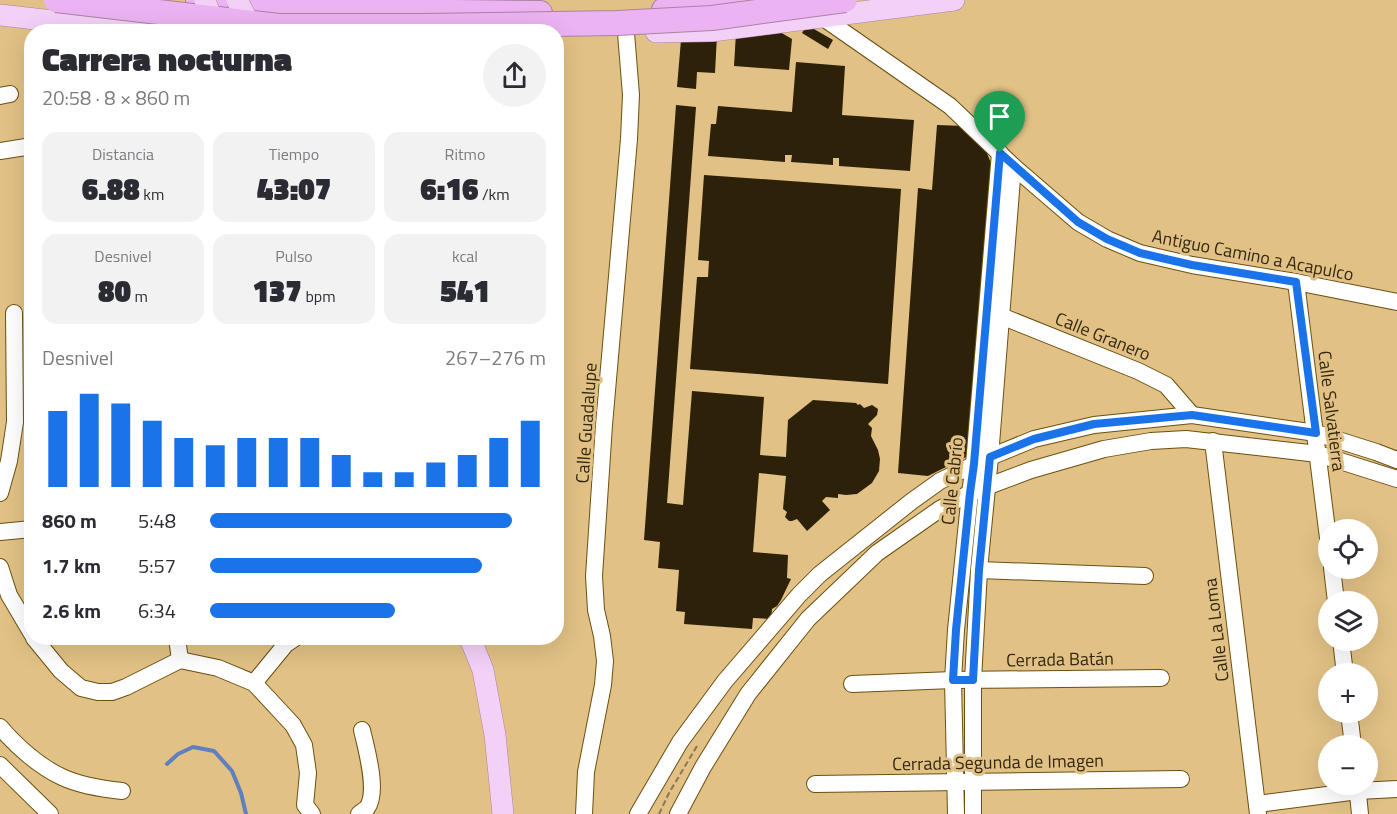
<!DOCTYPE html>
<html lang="es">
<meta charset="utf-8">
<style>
body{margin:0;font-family:"Titillium Web",sans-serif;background:#f2f2f3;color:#2b2b33;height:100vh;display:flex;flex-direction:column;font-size:22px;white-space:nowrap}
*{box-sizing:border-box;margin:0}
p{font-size:20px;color:#7c7c81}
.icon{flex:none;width:33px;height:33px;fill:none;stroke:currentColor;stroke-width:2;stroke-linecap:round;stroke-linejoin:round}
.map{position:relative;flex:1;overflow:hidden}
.panel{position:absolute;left:24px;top:24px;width:540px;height:621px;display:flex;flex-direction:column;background:#fff;border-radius:24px;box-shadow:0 6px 24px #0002}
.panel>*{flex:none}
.buttons{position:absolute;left:1318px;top:519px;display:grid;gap:12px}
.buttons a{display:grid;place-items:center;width:60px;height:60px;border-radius:50%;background:#fff;box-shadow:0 6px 24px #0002;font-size:30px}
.pin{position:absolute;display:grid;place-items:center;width:51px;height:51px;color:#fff;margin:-62px -26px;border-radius:50% 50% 50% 0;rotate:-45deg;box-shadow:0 0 6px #0007}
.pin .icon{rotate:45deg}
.round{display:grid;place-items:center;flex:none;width:63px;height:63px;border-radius:32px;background:#f2f2f3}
.headline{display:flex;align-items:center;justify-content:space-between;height:102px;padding:0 18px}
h1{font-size:33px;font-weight:800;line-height:45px}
.stats{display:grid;grid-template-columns:repeat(3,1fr);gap:9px;height:102px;padding:6px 18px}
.stats div{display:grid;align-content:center;border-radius:15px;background:#f2f2f3;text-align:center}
.stats b{font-size:30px;font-weight:800}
.stats small{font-size:16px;font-weight:400}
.stats p{font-size:16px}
.chart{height:168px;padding:12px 18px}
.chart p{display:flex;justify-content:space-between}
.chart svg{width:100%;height:108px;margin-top:6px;stroke:#1a73e8;stroke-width:6}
ul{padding:0 18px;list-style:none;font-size:20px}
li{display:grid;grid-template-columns:96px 72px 1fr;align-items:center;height:45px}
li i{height:15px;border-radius:8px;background:#1a73e8}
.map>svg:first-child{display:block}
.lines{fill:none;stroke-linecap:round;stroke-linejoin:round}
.stream{stroke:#5f7fbe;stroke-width:4}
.building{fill:#2d2109}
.minor-casing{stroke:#6c500f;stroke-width:18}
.major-casing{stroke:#ab82a3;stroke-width:22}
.highway-casing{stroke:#ab82a3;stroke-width:26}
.path{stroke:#8e774c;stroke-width:2;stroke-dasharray:6 3;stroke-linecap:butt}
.minor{stroke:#fff;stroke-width:16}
.major{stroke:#f3d1f7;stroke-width:21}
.highway{stroke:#ebb3f2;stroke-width:24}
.major-bridge-casing{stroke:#ab82a3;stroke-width:22;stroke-linecap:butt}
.highway-bridge-casing{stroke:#ab82a3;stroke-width:26;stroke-linecap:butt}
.major-bridge{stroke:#f3d1f7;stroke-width:21}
.highway-bridge{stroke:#ebb3f2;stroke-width:24}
.route-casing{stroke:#fff;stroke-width:12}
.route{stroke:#1a73e8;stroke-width:8}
.labels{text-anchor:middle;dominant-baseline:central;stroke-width:6;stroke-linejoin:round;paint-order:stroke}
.street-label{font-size:18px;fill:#34280f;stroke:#e1c185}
</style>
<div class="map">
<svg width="1397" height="814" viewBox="0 0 1397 814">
<rect width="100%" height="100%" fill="#e1c185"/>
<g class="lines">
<!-- stream -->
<polyline class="stream" points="167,764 178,754 193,747 214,751 232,771 241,793 246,814"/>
</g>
<!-- building -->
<g class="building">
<polygon points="807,25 833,40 828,49 802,33"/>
<polygon points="773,28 792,39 789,70 734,66 736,33"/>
<polygon points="717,35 715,73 697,72 696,89 677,87 681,40"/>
<polygon points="796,62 845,66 842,115 914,120 910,171 839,166 839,158 833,158 833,165 791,162 792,155 785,155 785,162 708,156 711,124 716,124 718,106 792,112"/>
<polygon points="676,105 696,107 667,503 683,505 692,391 764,397 760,455 786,457 788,420 813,400 856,403 858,405 860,404 864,408 872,405 878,409 877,415 868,424 872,428 871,436 878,450 880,459 879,471 872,483 857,494 846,495 838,494 838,498 826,497 822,501 830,510 807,531 797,519 792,521 789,521 785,517 787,512 783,509 786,476 759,473 753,552 788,555 787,578 791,579 781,600 777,606 772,609 771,619 753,618 752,629 684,624 685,612 676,611 679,570 658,568 660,542 644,540"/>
<polygon points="937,125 965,126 982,141 991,163 970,455 928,476 898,473 918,188 932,190"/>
<polygon points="704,175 901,189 888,384 690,369 697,277 708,277 709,261 698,260"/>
</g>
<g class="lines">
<!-- minor casing -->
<g class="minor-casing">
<g id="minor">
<polyline points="822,17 950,106 1013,166 1078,222 1107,239 1140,253 1192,265 1296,282 1397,302"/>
<polyline points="0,96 10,94"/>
<polyline points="0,151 32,146"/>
<polyline points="1296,282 1329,546"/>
<polyline points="991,312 1138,371 1166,385 1192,415"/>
<polyline points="1213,441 1258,814"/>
<polyline points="0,493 9,461 15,422 14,313"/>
<polyline points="0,532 32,529"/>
<polyline points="0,567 9,595 32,634"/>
<polyline points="1332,568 1336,602"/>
<polyline points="979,570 1145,576"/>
<polyline points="34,638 61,671 81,688 98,692 112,692 126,687 180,660 218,668 254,683 293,725 304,745 308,773 305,805 312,814"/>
<polyline points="177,638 180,660"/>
<polyline points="1341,640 1345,674"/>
<polyline points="254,683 286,644 295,638"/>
<polyline points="852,684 953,680 1161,678"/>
<polyline points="1349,712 1353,746"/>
<path d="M0,727C16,746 40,767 62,777C79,785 103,789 122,791"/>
<polyline points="0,765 50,814"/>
<polyline points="815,784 1181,779"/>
<polyline points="1357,784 1360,814"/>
<polyline points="1257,804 1358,791 1397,789"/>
<path d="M359,814C360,813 366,809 367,808C379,792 366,748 362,730"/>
<polyline points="584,814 586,772 603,685 605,661 602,636 596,610 594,576 604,425 629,139 631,95 626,33"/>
<polyline points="638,814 680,742 725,681 799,595 820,574 912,501 940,481 990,457 1034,439 1094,425 1192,415 1316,433 1376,452 1397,460"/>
<polyline points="678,814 703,767 748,694 808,619 877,553 940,509 970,493 1031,470 1104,449 1151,441 1186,439 1318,454 1397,479"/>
<polyline points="956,814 953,680 956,630 970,493 974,464 1000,153"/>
<polyline points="973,814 973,680 979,570 990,457 1013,166"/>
</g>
</g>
<!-- major casing -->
<g class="major-casing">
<g id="major">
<polyline points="0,15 149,32"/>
<polyline points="656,32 712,31 954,0"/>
<polyline points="470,638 483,670 495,735 503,814"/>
</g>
</g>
<!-- highway casing -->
<g class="highway-casing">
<g id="highway">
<polyline points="198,0 281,10 540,13"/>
<polyline points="664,10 757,0"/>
</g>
</g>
<!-- path -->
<polyline class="path" points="659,814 669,793 697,746"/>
<!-- minor -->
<use href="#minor" class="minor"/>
<!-- major -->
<use href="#major" class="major"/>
<!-- highway -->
<use href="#highway" class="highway"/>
<!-- major-bridge casing -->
<g class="major-bridge-casing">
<g id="major-bridge">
<polyline points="205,0 214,26"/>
<polyline points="237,0 251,27"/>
</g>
</g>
<!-- highway-bridge casing -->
<g class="highway-bridge-casing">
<polyline id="highway-bridge" points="56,0 279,26 423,26 617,23 712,18 845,0"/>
</g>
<!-- major-bridge -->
<use href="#major-bridge" class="major-bridge"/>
<!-- highway-bridge -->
<use href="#highway-bridge" class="highway-bridge"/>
</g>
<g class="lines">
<!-- route casing -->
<g class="route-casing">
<polygon id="route" points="1000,153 1078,222 1107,239 1140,253 1192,265 1296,282 1316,433 1192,415 1094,424 1034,439 990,457 979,570 973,680 953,680 956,630 970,493 974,464"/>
</g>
<!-- route -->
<use href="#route" class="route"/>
</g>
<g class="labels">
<!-- street labels -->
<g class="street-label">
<text transform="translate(1253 255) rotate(11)">Antiguo Camino a Acapulco</text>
<text transform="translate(1103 336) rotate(22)">Calle Granero</text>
<text transform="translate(1332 411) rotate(83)">Calle Salvatierra</text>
<text transform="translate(586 423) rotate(-86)">Calle Guadalupe</text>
<text transform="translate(952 481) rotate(-84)">Calle Cabrío</text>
<text transform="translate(1216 630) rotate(-97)">Calle La Loma</text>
<text transform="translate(1060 659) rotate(-1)">Cerrada Batán</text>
<text transform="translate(998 762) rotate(-1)">Cerrada Segunda de Imagen</text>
</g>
</g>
</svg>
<div class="buttons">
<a><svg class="icon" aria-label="locate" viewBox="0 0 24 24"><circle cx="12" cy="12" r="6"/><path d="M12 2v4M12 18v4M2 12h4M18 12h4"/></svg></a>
<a><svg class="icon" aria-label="layers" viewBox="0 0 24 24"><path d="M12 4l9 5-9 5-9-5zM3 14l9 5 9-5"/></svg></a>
<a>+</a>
<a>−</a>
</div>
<div class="pin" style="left:1000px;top:153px;background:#1e9e55"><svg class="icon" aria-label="arrive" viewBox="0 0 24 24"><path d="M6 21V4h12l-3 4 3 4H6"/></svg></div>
<section class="panel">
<div class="headline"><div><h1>Carrera nocturna</h1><p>20:58 · 8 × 860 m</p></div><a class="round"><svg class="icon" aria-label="share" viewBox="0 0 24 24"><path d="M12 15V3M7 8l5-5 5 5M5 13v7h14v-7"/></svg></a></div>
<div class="stats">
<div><p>Distancia</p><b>6.88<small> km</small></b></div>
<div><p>Tiempo</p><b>43:07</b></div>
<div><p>Ritmo</p><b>6:16<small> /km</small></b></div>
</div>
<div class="stats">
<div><p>Desnivel</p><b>80<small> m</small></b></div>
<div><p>Pulso</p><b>137<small> bpm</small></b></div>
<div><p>kcal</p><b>541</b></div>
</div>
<div class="chart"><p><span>Desnivel</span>267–276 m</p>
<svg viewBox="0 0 160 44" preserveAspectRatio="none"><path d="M5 44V13M15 44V6M25 44V10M35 44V17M45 44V24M55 44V27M65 44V24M75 44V24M85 44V24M95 44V31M105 44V38M115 44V38M125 44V34M135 44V31M145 44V24M155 44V17"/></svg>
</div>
<ul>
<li><b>860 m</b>5:48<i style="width:90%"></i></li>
<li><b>1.7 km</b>5:57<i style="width:81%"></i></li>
<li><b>2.6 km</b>6:34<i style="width:55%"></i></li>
</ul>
</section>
</div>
